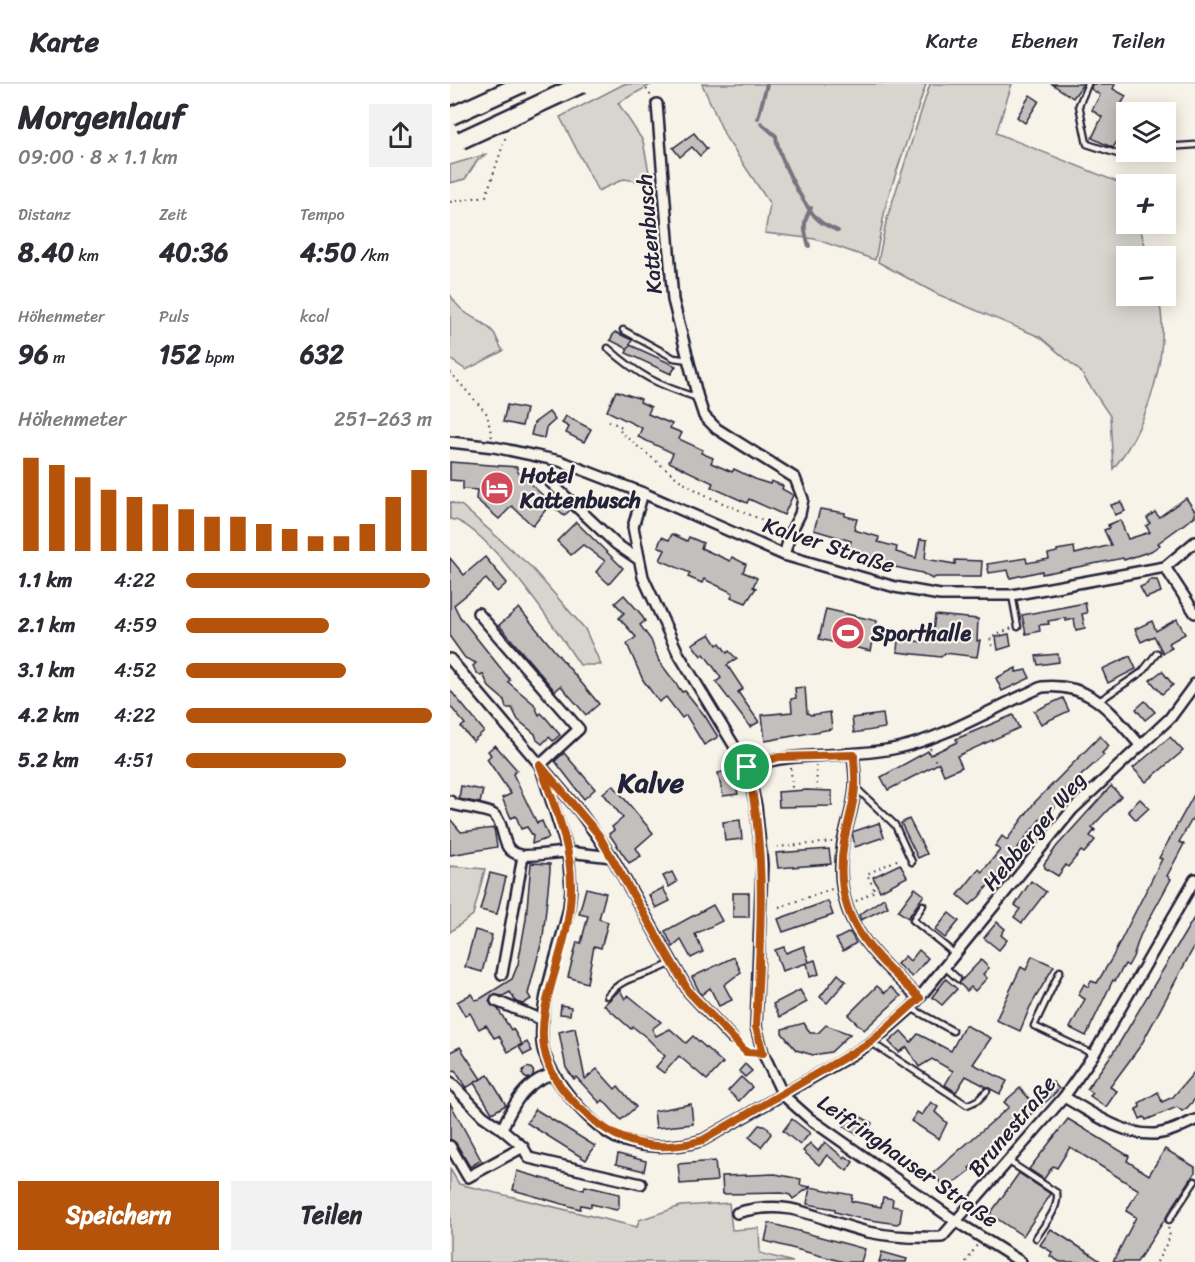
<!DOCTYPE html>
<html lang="de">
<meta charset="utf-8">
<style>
body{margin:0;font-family:Sriracha,sans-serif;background:#f2f2f3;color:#2b2b33;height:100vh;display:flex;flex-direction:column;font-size:22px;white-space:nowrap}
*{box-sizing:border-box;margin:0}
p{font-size:20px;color:#7c7c81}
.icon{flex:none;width:33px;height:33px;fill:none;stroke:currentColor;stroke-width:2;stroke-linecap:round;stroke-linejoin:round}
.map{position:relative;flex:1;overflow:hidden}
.drawer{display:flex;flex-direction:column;background:#fff;width:450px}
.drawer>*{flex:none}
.fabs{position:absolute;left:666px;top:18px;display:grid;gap:12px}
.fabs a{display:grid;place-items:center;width:60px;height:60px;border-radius:0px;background:#fff;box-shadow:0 3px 15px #0003;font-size:30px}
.pin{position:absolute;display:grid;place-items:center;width:51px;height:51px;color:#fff;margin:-26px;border:3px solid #fff;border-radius:50%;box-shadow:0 2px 6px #0007}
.round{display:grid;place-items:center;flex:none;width:63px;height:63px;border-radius:0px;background:#f2f2f3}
.head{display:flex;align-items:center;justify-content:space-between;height:102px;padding:0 18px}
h1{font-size:33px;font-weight:700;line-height:45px}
.metrics{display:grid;grid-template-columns:repeat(3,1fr);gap:9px;height:102px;padding:6px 18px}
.metrics div{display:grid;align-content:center}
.metrics b{font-size:26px;font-weight:700}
.metrics small{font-size:16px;font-weight:400}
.metrics p{font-size:16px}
.chart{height:168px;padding:12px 18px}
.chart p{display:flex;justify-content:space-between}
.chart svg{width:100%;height:108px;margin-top:6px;stroke:#b45309;stroke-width:6}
.primary-button{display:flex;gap:12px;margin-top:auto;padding:12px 18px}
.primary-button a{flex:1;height:69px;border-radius:0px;background:#b45309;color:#fff;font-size:24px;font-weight:700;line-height:69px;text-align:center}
.primary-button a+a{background:#f2f2f3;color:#2b2b33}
ul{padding:0 18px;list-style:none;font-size:20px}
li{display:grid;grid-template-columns:96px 72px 1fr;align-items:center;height:45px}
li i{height:15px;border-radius:8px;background:#b45309}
header{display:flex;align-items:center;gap:36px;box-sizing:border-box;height:84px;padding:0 30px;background:#fff;border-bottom:2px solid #e1e1e2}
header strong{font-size:28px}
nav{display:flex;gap:33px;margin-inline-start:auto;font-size:21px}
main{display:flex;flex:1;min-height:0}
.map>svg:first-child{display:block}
.green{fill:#d8d5cf;stroke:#7d7c85;stroke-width:1.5}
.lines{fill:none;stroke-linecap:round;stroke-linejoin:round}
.stream{stroke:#76747f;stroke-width:4}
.building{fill:#c2bfbd;stroke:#22223b;stroke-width:1.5}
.lane-casing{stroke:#22223b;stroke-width:9}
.street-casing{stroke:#22223b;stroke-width:14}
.path{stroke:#22223b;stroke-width:2;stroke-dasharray:1.5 4.5;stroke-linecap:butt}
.lane{stroke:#f7f3e8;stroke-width:4.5}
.street{stroke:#f7f3e8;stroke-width:9}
.highway-bridge-casing{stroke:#22223b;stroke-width:21;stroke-linecap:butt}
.highway-bridge{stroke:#f7f3e8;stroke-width:16}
.route-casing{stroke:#fff;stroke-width:12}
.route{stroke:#b45309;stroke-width:8}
.labels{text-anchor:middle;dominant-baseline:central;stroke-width:4.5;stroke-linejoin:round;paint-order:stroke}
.street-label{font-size:22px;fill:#22223b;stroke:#f7f3e8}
.poi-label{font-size:22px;font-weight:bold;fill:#22223b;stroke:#f7f3e8;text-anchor:start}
.district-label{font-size:28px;font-weight:bold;fill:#22223b;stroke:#f7f3e8}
</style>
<header>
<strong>Karte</strong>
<nav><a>Karte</a><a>Ebenen</a><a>Teilen</a></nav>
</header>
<main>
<section class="drawer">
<div class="head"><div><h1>Morgenlauf</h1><p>09:00 · 8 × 1.1 km</p></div><a class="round"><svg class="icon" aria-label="share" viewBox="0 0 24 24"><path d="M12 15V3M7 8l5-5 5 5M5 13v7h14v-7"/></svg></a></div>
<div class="metrics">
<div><p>Distanz</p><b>8.40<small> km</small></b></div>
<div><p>Zeit</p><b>40:36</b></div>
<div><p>Tempo</p><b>4:50<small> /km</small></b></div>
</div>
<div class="metrics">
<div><p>Höhenmeter</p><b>96<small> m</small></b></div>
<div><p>Puls</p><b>152<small> bpm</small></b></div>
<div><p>kcal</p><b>632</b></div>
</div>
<div class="chart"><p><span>Höhenmeter</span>251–263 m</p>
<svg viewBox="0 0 160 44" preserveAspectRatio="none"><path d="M5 44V6M15 44V9M25 44V14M35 44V19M45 44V22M55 44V25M65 44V27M75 44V30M85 44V30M95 44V33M105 44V35M115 44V38M125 44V38M135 44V33M145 44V22M155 44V11"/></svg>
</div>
<ul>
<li><b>1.1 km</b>4:22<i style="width:99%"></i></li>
<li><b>2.1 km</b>4:59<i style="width:58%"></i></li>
<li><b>3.1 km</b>4:52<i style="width:65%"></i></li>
<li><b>4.2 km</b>4:22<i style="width:100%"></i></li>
<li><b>5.2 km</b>4:51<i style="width:65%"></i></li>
</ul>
<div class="primary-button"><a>Speichern</a><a>Teilen</a></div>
</section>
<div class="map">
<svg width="745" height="1178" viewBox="0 0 745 1178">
<rect width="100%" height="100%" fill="#f7f3e8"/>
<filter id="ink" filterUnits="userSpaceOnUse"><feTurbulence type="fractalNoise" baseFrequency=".0167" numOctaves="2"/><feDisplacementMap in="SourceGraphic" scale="12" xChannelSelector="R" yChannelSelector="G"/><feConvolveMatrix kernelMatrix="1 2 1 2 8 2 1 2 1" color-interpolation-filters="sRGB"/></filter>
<g filter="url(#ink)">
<!-- green -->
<g class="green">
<polygon points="174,0 202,0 168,19 193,57 201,99 174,95 148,107 110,33"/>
<polygon points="252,0 476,0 437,116 425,176 365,155 315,149 320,120 276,54"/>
<path d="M480,0H562L546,49L670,99L676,113V140H689L698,172H676V212H708C722,267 698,342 663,385L660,332L630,287L590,253L487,210L428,178L436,138Z"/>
<polygon points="37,70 27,77 15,95 0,99 0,81"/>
<path d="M0,210C13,235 31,233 44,249C47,254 49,261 53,267L16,286L0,275Z"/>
<path d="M0,418L12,422L80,482L135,545L151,581H130C109,550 35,438 0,435Z"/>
<polygon points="0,782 35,785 23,831 0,848"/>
<polygon points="0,1085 9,1100 187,1143 189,1136 231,1122 279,1119 282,1146 309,1144 310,1169 343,1178 0,1178"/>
</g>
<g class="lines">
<!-- stream -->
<g class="stream">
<polyline points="308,34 317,0"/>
<path d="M311,39L326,52C328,73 355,126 371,138C376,142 383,144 388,147"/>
<path d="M359,162C354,147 352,138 361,124"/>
</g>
</g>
<!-- building -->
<g class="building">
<polygon points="602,0 633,0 623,14"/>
<polygon points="642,0 665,0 663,5 676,12 669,24 676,28 676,41 663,64 642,54 652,33 642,26 650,11 641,5"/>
<polygon points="580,11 589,17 575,39 567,33"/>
<polygon points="244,49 257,65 250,72 242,63 230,73 223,64"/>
<polygon points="165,248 182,256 178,265 160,256"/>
<polygon points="180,261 226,282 221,290 176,269"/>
<polygon points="166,307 191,315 190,318 201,323 198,330 222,340 220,344 232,349 229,355 253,366 251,369 263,374 261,379 282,388 284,385 307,396 320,400 321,397 333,402 332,405 343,411 334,431 299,415 297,419 261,403 263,399 219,378 223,369 188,353 192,344 157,327"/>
<polygon points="57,321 76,325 72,342 53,338"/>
<polygon points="99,328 105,336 96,344 94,354 81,351 84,339"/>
<polygon points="116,332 141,345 134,358 116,349 119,343 112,339"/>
<polygon points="0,378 67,383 67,387 101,419 83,442 62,422 49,435 26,415 27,406 13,405 13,397 0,396"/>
<polygon points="736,414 745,427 745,432 708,459 710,461 701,467 674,476 673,474 592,490 592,487 560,494 558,486 539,489 537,480 576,474 577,479 599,475 598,470 607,468 607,466 624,463 625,470 661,461 654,446 659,444 658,441 670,436 678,455 700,448 696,442 700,439 697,434 705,428 709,433"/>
<polygon points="112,418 120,426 114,432 106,425"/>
<polygon points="671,418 675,427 665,431 661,421"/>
<polygon points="370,425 395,429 395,432 407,435 404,446 429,453 428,458 447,463 446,468 466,474 470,455 477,456 475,475 505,480 505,476 532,477 531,493 486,493 482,495 472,489 422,478 423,473 399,464 401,457 364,446"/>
<polygon points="126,438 173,484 159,500 146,488 155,477 133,461 121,471 107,457"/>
<polygon points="222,450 237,457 239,453 253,459 251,464 280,477 282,473 296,480 293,488 307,494 303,503 306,504 296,519 281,513 283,509 254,495 252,499 238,493 240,489 210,476 215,466 208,462 212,453 219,456"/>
<polygon points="35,473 57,499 47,508 36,495 4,521 10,533 60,596 58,598 84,620 89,631 91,629 96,634 110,651 103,657 99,653 92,660 87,656 85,650 68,636 62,624 56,624 54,616 39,603 33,590 31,592 26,588 23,582 26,579 15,574 0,553 0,474 14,491"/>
<polygon points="699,496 707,496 711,508 696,514 690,503 697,500"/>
<polygon points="174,511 190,529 195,537 190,541 201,556 209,577 232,608 235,607 255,632 268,653 254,661 236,631 232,634 216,613 209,618 193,596 177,560 186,553 169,534 174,529 165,519"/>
<polygon points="635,519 637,529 632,530 635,544 626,546 624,535 616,537 616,534 598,537 599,540 589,541 590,547 576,550 572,531"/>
<polygon points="69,524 149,620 136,631 111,602 105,607 49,541"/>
<polygon points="376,525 427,537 421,567 369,555"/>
<polygon points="485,531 528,535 527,557 530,556 527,573 495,569 491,573 447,568 448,555 473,558 474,553 483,547"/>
<polygon points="727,535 735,550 719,559 722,564 713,569 704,552 691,558 685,545 702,537 706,547"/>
<polygon points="260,550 267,561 270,559 277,569 279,567 287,575 277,581 293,605 288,608 309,638 300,643 266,598 271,594 265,585 254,570 251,572 242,560"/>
<polygon points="559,550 561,562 548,566 546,553"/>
<polygon points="608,570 609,578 588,581 586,572"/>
<polygon points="680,572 686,585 658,599 652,585"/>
<polygon points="566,584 566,588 576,586 580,594 552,607 546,594"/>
<polygon points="712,587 723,601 712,610 700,596"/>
<polygon points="355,603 357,629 361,631 380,628 382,645 315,657 312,631 342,628 341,615 346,614 345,604"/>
<polygon points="0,606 34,647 23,657 11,643 15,640 0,622"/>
<polygon points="613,614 619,627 591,640 584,627"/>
<polygon points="695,617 705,628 695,636 686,625"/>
<polygon points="433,630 435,644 404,649 402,634"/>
<polygon points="563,631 569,644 507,672 512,683 494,691 489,679 438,706 431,693 478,667 480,671 507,658 506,655"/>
<polygon points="650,652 659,662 652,669 654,671 604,716 605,723 598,731 595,729 529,813 520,821 508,811 529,785 532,788 550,766 545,762 552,752 557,756 584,719"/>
<polygon points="720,653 733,667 696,698 683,684"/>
<polygon points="45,661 67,686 63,690 83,731 87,739 92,737 99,754 82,760 83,752 77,743 71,745 66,732 61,734 52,714 61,710 37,675 41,671 38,667"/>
<polygon points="114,669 145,705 134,715 105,677"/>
<polygon points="283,686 288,710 273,712 268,689"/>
<polygon points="163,701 203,749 186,764 191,772 179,779 159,750 164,746 162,743 173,734 153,709"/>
<polygon points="11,702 33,706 30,719 9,715"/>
<polygon points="661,702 671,712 642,743 645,746 640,752 645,756 641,761 634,769 631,767 618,783 616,781 608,792 595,784 594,780 607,762"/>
<polygon points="356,706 382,707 382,722 329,723 328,708"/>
<polygon points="745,709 745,730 729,758 734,760 717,792 721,795 690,852 683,873 678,882 675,880 665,897 663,896 636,952 620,944 635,915 628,911 634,900 638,903 641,897 647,899 662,874 712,775 709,774"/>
<polygon points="690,715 699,724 686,736 678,727"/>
<polygon points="0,735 11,748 44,744 47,763 0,771"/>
<polygon points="459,735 477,770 468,774 451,739"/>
<polygon points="290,736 292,755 275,757 273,738"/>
<polygon points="429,739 434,753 405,763 402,748"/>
<polygon points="379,765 381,780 328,784 326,769"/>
<polygon points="81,779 100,780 100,786 93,853 78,910 81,915 73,920 66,918 60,908 53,912 42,911 39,917 48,925 61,946 63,945 72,960 58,968 49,952 44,954 36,941 29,945 20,929 15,932 7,918 21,910 25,916 30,915 62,895 68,880 76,835"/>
<polygon points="450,780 457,793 430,807 423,793"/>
<polygon points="222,788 227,798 219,803 213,792"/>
<polygon points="40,789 56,793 47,830 30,826"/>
<polygon points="581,797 596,808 572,839 564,833 570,825 565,821"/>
<polygon points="136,804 156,809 149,835 158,838 151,864 144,862 137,899 118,893 127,858 131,859 138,832 129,830"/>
<polygon points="213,804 220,817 206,824 199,811"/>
<polygon points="465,804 474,811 458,834 448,827"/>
<rect x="283" y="809" width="16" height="24"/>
<polygon points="434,814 438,823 411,836 409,831"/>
<polygon points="378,817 383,831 333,848 328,835"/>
<polygon points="263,821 272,837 245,850 253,868 241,874 231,856 223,863 215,847"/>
<polygon points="499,829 509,837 495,854 485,846"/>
<polygon points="745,832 745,861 691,961 660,1003 667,1007 656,1023 640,1012 643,1009 637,1005 667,963"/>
<polygon points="547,838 555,845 551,851 557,856 549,866 534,854"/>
<polygon points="25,846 42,851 32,888 15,883"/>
<polygon points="400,848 406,859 393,867 386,855"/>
<polygon points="354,862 359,878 365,876 369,890 360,893 357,879 332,887 325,866 334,863 336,869"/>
<polygon points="469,866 478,874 462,893 447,880 455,872 460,877"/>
<polygon points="582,872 604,882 580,923 570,947 546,936 571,883 576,886"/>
<polygon points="284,873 291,888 274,901 282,916 269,922 260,904 251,911 242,893"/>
<polygon points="531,876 539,884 533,890 537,894 525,907 521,903 517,907 509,899"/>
<polygon points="388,890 396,897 377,919 370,913"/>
<polygon points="496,895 507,905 492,921 482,913"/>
<polygon points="427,902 435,909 441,903 451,912 414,946 398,931"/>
<polygon points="170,906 175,915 178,911 211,938 202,945 206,952 220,945 236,959 243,952 273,979 257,996 229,972 214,989 206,983 215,972 196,953 183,943 181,945 154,921"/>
<polygon points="350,906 357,918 330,933 323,920"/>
<polygon points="111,921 121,923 120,931 110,930"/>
<polygon points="354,939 360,949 368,949 376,941 400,950 381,968 363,971 346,966 332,949 332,945"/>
<polygon points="515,941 541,954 523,980 557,997 550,1010 516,992 506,1008 495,1001 503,987 482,975 469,983 457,963 449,968 439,958 451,947 461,958 468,950 501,967"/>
<polygon points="125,944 135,995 147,985 165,1005 168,1002 186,1023 171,1036 153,1016 150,1019 126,993 124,995 116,984 109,948"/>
<polygon points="77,958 82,967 74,971 69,963"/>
<polygon points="10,963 31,995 16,1004 5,986 0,989 0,968"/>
<polygon points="295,980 302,987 295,993 289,987"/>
<circle cx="78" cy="989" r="5.5"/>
<polygon points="745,987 745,1015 737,1024 732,1027 727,1023 696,1036 694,1033 690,1035 686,1025 690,1023 689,1019 708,1008 712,1018 723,1013"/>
<polygon points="38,991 56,1021 42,1029 24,999"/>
<polygon points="291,993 302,1003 289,1017 278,1007"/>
<polygon points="603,998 609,1005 598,1016 542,1062 544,1064 519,1084 521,1086 496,1105 483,1089 559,1023 554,1018 570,1004 581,1017"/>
<polygon points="481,1018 488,1023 485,1028 497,1039 489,1055 461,1037 467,1028 472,1031"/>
<polygon points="0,1019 31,1076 20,1083 6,1059 0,1055"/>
<polygon points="241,1020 243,1040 206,1044 204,1027"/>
<polygon points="85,1025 145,1062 136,1076 77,1039"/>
<polygon points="402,1028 422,1039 416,1051 408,1047 406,1050 394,1043"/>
<polygon points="342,1035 360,1049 350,1061 333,1047"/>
<polygon points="618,1035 679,1072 677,1077 699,1091 715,1065 745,1083 745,1089 687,1178 663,1178 686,1133 676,1127 689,1106 620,1063 607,1084 603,1082 594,1095 579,1085"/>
<polygon points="309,1041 317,1043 321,1050 311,1063 299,1053"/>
<polygon points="375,1058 394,1074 395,1072 403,1078 397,1087 377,1071 369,1081 353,1067 360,1059 368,1067"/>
<polygon points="168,1070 196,1077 194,1087 166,1080"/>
<polygon points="265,1077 267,1097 230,1100 228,1080"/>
<polygon points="67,1087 134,1106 135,1102 169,1110 169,1124 166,1126 141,1120 141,1123 131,1121 130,1125 63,1106"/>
<polygon points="569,1089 601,1110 573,1152 540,1130"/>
<polygon points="325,1090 351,1095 350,1101 402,1111 401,1117 431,1123 433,1113 443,1115 442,1122 452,1124 450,1138 447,1140 408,1134 385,1128 385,1125 357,1120 360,1103 343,1115 340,1111 332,1109 273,1110 272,1092"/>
<polygon points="319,1139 415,1165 411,1178 394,1178 315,1157"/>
<polygon points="601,1145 637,1168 652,1178 610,1178 600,1172 602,1168 590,1161"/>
<polygon points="432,1168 457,1175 456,1178 429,1178"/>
</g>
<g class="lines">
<!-- lane casing -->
<g class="lane-casing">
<g id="lane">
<polyline points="638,0 629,21 637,60 674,72 690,68"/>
<polyline points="716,63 745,61"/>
<polyline points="173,246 224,274 239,276"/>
<path d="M158,264C189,292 208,301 248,314"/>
<polyline points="562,511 568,543"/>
<polyline points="649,617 692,588 707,569"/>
<polyline points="405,703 445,741 462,778"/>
<polyline points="473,821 463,836 505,870"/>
<polyline points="496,884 508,895"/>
<polyline points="610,887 584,942 643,970"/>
<path d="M157,912C176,889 197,894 221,879"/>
<polyline points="461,924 503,947"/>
<polyline points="422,959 517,1021 528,1016 537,1007"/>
<path d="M558,1077L607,1109C609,1125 594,1141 586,1154"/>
<polyline points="719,1136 745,1097"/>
</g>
</g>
<!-- street casing -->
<g class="street-casing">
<g id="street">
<polyline points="207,20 223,216 248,314 254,332 267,345 345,394 353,415 350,430 341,448 334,471"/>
<polyline points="0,358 44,363 110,377 193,409 334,471 445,503 490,511 562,511 715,483 745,458"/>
<polyline points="97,395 166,460 188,475"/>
<polyline points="193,409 183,443 193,493 228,569 297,683 306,722 312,780 306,943 313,969 333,1011 360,1035 507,1138 571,1178"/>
<polyline points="715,483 745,529"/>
<polyline points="28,529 129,645 90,681"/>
<polyline points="0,575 130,728 162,773 118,768 90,681"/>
<path d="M403,671C404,682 406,693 405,703C404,722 397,740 393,758C381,834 419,866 469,914"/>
<path d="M297,683C345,666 397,675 447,664C498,653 544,623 592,603C642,598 661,629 691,662"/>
<path d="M0,717L3,720C12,723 39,726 44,731C58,743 48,767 71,771C79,773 106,768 118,768L121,805L119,823C110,868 89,913 92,959C95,990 142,1045 171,1056C197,1065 228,1064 253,1056L393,976L421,959L461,924L622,726L720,634L745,600"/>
<polyline points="162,773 239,908 282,954"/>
<polyline points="52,890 73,772"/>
<polyline points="46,917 93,936"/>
<path d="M104,990C75,996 63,1021 52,1045L73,1063L79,1074L191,1100"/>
<polyline points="0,998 33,1032 52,1045"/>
<path d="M614,1013C641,1028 673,1052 705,1050C719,1049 732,1042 745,1036"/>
<polyline points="0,1062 18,1093 73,1063"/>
<path d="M287,1129C343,1113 366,1136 418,1148C442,1153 468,1154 492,1153L614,1013L644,970L745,795"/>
</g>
</g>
<!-- path -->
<g class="path">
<polyline points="193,0 201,12"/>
<polyline points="0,118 36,112 56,52"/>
<polyline points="0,288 37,330 42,354"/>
<polyline points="159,337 172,343 170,348 232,398 259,413 333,445"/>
<polyline points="542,562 540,554 562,544"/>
<polyline points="480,664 486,678"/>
<polyline points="366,681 367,704"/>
<polyline points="341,684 342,704"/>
<polyline points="327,763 382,758"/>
<polyline points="406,817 425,807 417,790 451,774"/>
<polyline points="329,823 382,805"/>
<polyline points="288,960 296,968 303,969"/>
<polyline points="516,1178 527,1161"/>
<polyline points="707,1178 720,1153 718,1143"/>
</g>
<!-- lane -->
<use href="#lane" class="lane"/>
<!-- street -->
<use href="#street" class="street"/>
<!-- highway-bridge casing -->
<g class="highway-bridge-casing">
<g id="highway-bridge">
<polyline points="1,32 72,0"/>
<polyline points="11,56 132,0"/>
</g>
</g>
<!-- highway-bridge -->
<use href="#highway-bridge" class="highway-bridge"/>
</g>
</g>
<g class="lines" filter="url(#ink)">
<!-- route casing -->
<g class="route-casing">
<path id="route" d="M404,671C404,682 406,693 405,703C404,722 397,740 394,758C381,834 419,866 470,914L421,958L253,1056C216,1067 181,1064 150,1041C42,961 120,900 121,804C122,761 104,721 90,681L148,750L239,908L296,968L313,969L306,943C310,854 318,770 297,683L329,673Z"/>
</g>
<!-- route -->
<use href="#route" class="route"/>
</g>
<!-- icons -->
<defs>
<g id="hotel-disc" transform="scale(1.725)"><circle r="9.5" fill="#d1495b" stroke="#f7f3e8"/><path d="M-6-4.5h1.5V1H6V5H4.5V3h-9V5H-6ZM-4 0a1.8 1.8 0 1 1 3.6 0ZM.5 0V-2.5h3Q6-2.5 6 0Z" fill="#fff"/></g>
<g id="stadium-disc" transform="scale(1.725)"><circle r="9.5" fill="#d1495b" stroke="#f7f3e8"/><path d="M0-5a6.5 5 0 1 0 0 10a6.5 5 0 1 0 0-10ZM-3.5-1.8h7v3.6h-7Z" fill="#fff"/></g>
</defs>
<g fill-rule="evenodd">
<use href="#hotel-disc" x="47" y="404"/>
<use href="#stadium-disc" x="398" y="549"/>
</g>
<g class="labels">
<!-- street labels -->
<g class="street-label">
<text transform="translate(199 150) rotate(-95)">Kattenbusch</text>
<text transform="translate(379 461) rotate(18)">Kalver Straße</text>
<text transform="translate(584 747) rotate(-50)">Hebberger Weg</text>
<text transform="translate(562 1042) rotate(-50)">Brunestraße</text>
<text transform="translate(458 1077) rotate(35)">Leifringhauser Straße</text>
</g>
<!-- poi labels -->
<g class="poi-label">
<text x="70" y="391">Hotel<tspan x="70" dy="25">Kattenbusch</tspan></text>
<text x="421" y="549">Sporthalle</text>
</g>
<!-- district labels -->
<g class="district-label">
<text x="201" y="698">Kalve</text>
</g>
</g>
</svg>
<div class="fabs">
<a><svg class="icon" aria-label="layers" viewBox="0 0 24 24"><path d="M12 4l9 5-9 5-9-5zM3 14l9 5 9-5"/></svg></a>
<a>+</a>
<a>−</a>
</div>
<div class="pin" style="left:297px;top:683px;background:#1e9e55"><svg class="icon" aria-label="arrive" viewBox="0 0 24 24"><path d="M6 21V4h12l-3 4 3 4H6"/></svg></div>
</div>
</main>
